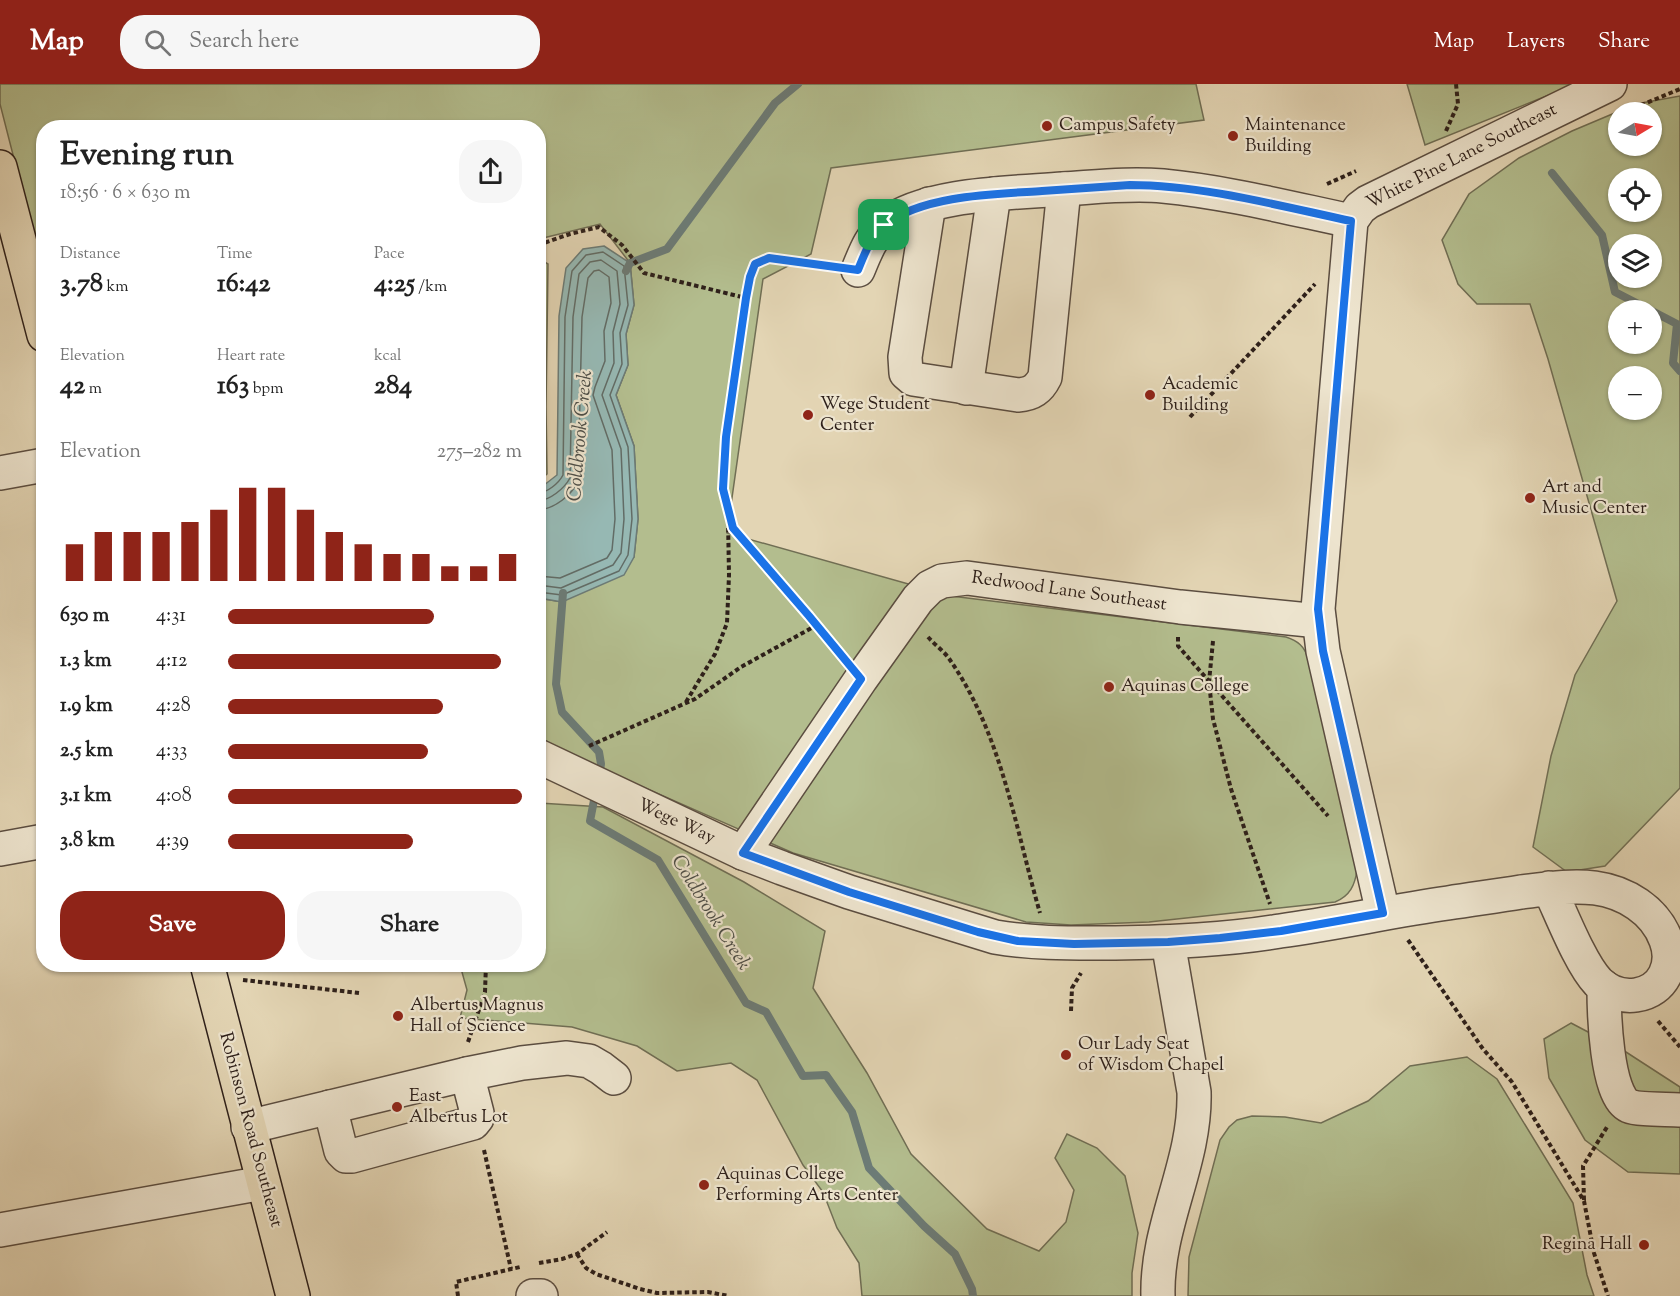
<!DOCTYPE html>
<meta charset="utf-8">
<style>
body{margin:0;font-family:"Sorts Mill Goudy",serif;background:#f6f6f6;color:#222;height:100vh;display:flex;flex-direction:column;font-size:22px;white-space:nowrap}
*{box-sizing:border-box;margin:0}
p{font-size:20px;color:#767676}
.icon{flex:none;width:33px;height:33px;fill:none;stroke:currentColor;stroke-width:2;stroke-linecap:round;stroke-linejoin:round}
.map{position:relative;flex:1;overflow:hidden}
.details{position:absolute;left:36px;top:36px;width:510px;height:852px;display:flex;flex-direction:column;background:#fff;border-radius:24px;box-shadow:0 2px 4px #0004}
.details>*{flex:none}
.needle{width:39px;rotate:80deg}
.buttons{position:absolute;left:1608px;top:18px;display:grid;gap:12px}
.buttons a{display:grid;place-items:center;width:54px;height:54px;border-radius:50%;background:#fff;box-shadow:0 2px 4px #0004;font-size:30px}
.pin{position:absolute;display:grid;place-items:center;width:51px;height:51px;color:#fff;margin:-26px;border-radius:12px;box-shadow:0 3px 9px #0006}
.round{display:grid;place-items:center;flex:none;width:63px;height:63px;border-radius:24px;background:#f6f6f6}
.headline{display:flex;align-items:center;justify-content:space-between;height:102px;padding:0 24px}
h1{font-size:33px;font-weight:700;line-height:45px}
.figures{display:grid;grid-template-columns:repeat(3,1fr);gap:9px;height:102px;padding:6px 24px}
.figures div{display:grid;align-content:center}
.figures b{font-size:26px;font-weight:700}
.figures small{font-size:16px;font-weight:400}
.figures p{font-size:16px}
.chart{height:168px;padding:12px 24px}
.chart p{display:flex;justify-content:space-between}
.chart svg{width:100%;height:108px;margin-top:6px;stroke:#8f2418;stroke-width:6}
.cta{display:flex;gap:12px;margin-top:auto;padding:12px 24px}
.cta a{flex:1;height:69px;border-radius:24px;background:#8f2418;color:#fff;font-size:24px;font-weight:700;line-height:69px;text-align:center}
.cta a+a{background:#f6f6f6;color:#222}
ul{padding:0 24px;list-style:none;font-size:20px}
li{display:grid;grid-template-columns:96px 72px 1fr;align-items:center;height:45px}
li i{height:15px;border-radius:8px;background:#8f2418}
header{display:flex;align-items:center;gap:36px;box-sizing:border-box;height:84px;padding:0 30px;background:#8f2418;color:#fff}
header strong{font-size:28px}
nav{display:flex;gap:33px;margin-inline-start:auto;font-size:21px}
.search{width:420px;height:54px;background:#f6f6f6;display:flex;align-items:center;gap:15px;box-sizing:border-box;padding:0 21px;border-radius:24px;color:#767676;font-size:22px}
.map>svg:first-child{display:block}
.green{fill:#b3bd8e;stroke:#706e54;stroke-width:1.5;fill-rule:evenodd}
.water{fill:#96b8b3;stroke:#6c7b76;stroke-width:1.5}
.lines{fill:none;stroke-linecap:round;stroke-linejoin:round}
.shore{stroke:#626c66;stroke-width:1.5}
.stream{stroke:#6c7b76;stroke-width:8}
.minor-casing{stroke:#5b4d40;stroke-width:36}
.major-casing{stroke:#2e201a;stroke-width:36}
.path{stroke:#2e201a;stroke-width:4;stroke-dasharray:4.5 3;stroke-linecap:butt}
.minor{stroke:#ede4ce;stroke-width:33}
.major{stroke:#e3d5b4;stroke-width:33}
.route-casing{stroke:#fff;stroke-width:12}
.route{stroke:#1a73e8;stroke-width:8}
.poi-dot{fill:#8f2418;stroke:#ede4ce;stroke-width:2}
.labels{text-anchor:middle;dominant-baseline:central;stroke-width:4.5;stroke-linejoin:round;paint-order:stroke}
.poi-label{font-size:18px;fill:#2e201a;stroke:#ede4ce;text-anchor:start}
.street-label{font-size:18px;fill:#2e201a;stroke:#ede4ce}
.water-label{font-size:20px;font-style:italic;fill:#4d4e48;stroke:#ede4ce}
</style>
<header>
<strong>Map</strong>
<div class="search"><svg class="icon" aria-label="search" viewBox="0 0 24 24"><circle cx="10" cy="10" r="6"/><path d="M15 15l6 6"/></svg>Search here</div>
<nav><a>Map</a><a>Layers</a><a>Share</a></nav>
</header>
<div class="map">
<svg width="1680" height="1212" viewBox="0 0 1680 1212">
<rect width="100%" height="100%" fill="#e3d5b4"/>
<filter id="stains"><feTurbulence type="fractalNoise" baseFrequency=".00333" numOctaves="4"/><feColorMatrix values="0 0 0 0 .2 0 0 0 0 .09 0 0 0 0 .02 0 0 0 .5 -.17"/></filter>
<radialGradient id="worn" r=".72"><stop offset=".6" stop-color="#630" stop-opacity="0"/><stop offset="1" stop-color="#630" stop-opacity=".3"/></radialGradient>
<!-- green -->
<g class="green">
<path d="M0,0H1196L1204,36L831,84L811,170L763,195L727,449L951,512L1286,553C1298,557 1304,562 1308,574L1357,786C1355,801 1350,812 1335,818L1149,838L1071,841L1026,838L793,769L545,660L538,648L539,514L562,518L634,473L638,435L634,362L616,311L628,281L626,250L634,221L630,179L600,140L539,155L538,44H44L43,188L0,20Z"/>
<polygon points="1407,0 1576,0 1425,61"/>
<path d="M1680,12V704L1605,782L1567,788L1533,763L1551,672L1575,591L1617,517L1548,275L1530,220H1477L1458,200L1442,156L1469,110L1519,74L1572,47L1636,20ZM1618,28H1652V62H1618ZM1618,94H1652V128H1618ZM1618,160H1652V194H1618ZM1618,226H1652V260H1618ZM1618,292H1652V326H1618Z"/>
<polygon points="539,175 548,180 546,323 547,390 539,397"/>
<polygon points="539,719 603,723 744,798 825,847 813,904 867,989 911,1070 987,1145 1039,1167 1066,1138 1074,1106 1055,1074 1067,1050 1097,1064 1125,1092 1138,1149 1132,1189 1132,1212 862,1212 859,1179 837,1144 823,1108 803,1081 757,996 731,979 677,987 637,962 572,943 460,934 467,906 460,881 538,880"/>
<polygon points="1571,939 1626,968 1680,1003 1680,1090 1628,1088 1585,1056 1549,994 1544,955"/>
<polygon points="1467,973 1497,995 1573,1119 1587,1191 1594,1212 1188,1212 1189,1173 1220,1056 1229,1043 1237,1036 1252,1032 1285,1033 1321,1039 1368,1017 1410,982"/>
</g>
<!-- water -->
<polygon class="water" points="604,162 630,179 634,221 626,250 628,281 616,311 634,362 638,435 634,473 624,491 562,518 539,514 539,405 557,391 559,232 566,184 583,165"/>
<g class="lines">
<!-- shore -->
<g class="shore">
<path d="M538,409C547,409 559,399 563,391L565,233L572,187L586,171L603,168L624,182L628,221L620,249L622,280L610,311L628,363L632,435L628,471L619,487L562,511L538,508"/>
<path d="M538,417C550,416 564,405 570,394L573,233L579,190L590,178L601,176L617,187L620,220L613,248L614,279L602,311L621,365L624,435L621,469L613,481L561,504L538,501"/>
<path d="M538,426C554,425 573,411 578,396L582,233L588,194L594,187L599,186L609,193L611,219L604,247L605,277L595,303L593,311L612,366L615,435L612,466L607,474L560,494L538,492"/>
</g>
<!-- stream -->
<g class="stream">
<polyline points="1552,89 1602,151 1615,208 1650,226"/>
<polyline points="626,187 630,179 667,165 775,19 798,0"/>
<polyline points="1652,227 1677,240 1673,279 1680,287"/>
<polyline points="563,509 556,600 562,628 599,668 601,680 599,693"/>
<polyline points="596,706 590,737 658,776 746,919 766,928 803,992 826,991 852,1028 869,1084 924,1142 955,1170 972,1205 973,1212"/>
</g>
<!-- minor casing -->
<g class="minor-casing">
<g id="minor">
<path d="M929,120L905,273L906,289L913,295L1018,311C1032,310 1039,305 1045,293L1064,105"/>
<path d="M858,186C865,169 871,152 886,140C926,109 1013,109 1063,105C1096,103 1129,99 1163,102C1226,108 1289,124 1351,137"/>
<polyline points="966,304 994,110"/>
<polyline points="0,389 44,381"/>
<path d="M538,672L743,769L782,784L849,808L995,853C1035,860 1075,859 1115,859C1170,858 1226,856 1280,847C1337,839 1392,827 1448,819C1473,815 1497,812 1521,808C1546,805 1571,801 1595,804C1625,808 1655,826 1666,856C1675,880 1664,907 1636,911C1622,913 1608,908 1598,898C1580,879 1561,829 1549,804"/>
<polyline points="0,765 44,757"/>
<polyline points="743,769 861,595 918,515 930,503 942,497 967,494 1180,523 1319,537"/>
<polyline points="1383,829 1323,567 1318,525 1351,137 1360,124 1368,118 1610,0"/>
<path d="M1604,903C1604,927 1606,1012 1629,1022C1638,1026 1669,1025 1680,1026"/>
<polyline points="330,1023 341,1067 346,1072 352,1072 473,1039 477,1034 477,1029 467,990"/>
<polyline points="248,1043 467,990 522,979 567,974 589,977 601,984 614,994"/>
<polyline points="0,1146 263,1099"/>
<polyline points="533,1212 541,1212"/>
<path d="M1158,1212C1156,1141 1196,1079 1194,1008L1168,858"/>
</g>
</g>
<!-- major casing -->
<g class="major-casing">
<g id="major">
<polyline points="0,83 44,251"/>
<polyline points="207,880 293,1212"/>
</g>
</g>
<!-- path -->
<g class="path">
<polyline points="1627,27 1680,5"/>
<polyline points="1446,47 1458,20 1456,0"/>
<polyline points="1327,100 1356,87"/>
<polyline points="538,161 570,150 599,143 622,161 644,189 746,214"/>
<polyline points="830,182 769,174 755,180 750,193 746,214 726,353 723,405 733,444 841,570"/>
<polyline points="1190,333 1315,200"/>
<path d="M928,553C935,561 945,568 950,576C1002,651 1015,743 1040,829"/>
<polyline points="1178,553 1178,562 1328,732"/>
<polyline points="1213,557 1209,598 1213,635 1231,705 1270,820"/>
<polyline points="686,618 715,570 727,539 729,491 728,435"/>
<polyline points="589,662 695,615 741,583 817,541"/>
<polyline points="1408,856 1483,965 1512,998 1584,1117 1594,1169 1608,1212"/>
<polyline points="243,896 359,909"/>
<polyline points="1071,927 1072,904 1081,889"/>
<polyline points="1658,937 1680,963"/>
<polyline points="468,958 485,908 486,880"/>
<polyline points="484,1066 511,1185"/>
<polyline points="1584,1116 1583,1082 1607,1043"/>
<polyline points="577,1170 586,1184 596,1190 640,1205 657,1209 708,1208 729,1212"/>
<polyline points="539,1179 562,1175 577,1170 607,1148"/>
<polyline points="458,1212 456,1198 520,1183"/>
</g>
<!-- minor -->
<use href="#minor" class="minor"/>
<!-- major -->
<use href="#major" class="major"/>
</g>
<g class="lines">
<!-- route casing -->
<g class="route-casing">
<path id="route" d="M1130,101C1202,101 1280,122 1351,137L1318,525L1323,567L1383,829L1281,847L1220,854L1168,858L1074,860L1018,857L978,848L849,808L743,769L861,595L809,532L733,444L723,405L726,353L746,214L750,193L755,180L769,174L858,186C865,169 871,151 886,140C924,111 996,110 1042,107C1072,105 1101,103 1130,101Z"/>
</g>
<!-- route -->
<use href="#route" class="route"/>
</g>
<!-- markers -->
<g class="poi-dot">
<circle cx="1047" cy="42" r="6"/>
<circle cx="1233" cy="52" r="6"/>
<circle cx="1150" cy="311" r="6"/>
<circle cx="808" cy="331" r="6"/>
<circle cx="1530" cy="414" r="6"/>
<circle cx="1109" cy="603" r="6"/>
<circle cx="398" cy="932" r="6"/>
<circle cx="1066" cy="971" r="6"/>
<circle cx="397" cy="1023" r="6"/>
<circle cx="704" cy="1101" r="6"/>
<circle cx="1644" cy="1161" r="6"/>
</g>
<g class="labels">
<!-- poi labels -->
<g class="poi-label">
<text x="1059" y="42">Campus Safety</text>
<text x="1245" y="42">Maintenance<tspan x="1245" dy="21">Building</tspan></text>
<text x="1162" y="301">Academic<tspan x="1162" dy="21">Building</tspan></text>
<text x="820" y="321">Wege Student<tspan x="820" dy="21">Center</tspan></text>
<text x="1542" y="404">Art and<tspan x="1542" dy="21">Music Center</tspan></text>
<text x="1121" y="603">Aquinas College</text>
<text x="410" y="922">Albertus Magnus<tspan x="410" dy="21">Hall of Science</tspan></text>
<text x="1078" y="961">Our Lady Seat<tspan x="1078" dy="21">of Wisdom Chapel</tspan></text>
<text x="409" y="1013">East<tspan x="409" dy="21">Albertus Lot</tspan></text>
<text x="716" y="1091">Aquinas College<tspan x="716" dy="21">Performing Arts Center</tspan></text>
<text x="1632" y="1161" text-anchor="end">Regina Hall</text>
</g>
<!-- street labels -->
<g class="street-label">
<text transform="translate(1462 73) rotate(-27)">White Pine Lane Southeast</text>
<text transform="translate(1069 508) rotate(8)">Redwood Lane Southeast</text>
<text transform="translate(676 738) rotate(25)">Wege Way</text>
<text transform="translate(250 1046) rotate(75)">Robinson Road Southeast</text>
</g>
<!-- water labels -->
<g class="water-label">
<text transform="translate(581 352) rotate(-85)">Coldbrook Creek</text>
<text transform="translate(710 829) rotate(58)">Coldbrook Creek</text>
</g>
</g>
<rect width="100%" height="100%" filter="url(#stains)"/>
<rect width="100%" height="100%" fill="url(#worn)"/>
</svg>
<div class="buttons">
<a><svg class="needle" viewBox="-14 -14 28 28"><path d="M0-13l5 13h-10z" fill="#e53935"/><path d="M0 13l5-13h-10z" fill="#767676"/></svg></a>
<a><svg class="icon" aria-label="locate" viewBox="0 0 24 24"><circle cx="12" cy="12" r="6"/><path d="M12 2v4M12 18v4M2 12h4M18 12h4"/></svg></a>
<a><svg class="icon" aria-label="layers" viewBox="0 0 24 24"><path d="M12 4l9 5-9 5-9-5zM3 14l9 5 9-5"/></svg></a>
<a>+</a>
<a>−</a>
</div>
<div class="pin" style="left:884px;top:141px;background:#1e9e55"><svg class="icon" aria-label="arrive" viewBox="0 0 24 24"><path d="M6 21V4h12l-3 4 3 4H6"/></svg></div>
<section class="details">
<div class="headline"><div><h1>Evening run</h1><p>18:56 · 6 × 630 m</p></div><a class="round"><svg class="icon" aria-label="share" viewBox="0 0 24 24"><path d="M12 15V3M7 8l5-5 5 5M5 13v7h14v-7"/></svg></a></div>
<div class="figures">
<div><p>Distance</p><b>3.78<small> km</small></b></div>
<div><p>Time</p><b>16:42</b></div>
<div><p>Pace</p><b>4:25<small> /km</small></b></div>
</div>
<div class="figures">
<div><p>Elevation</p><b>42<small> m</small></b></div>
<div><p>Heart rate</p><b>163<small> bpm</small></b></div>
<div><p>kcal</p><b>284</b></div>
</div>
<div class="chart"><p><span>Elevation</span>275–282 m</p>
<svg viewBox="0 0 160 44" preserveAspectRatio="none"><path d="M5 44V29M15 44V24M25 44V24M35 44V24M45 44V20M55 44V15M65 44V6M75 44V6M85 44V15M95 44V24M105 44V29M115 44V33M125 44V33M135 44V38M145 44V38M155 44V33"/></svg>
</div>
<ul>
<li><b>630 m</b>4:31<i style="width:70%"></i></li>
<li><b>1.3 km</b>4:12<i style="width:93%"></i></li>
<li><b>1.9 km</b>4:28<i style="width:73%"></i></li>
<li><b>2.5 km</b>4:33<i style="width:68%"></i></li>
<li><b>3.1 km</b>4:08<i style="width:100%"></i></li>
<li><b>3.8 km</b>4:39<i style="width:63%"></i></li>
</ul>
<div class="cta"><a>Save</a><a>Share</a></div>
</section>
</div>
